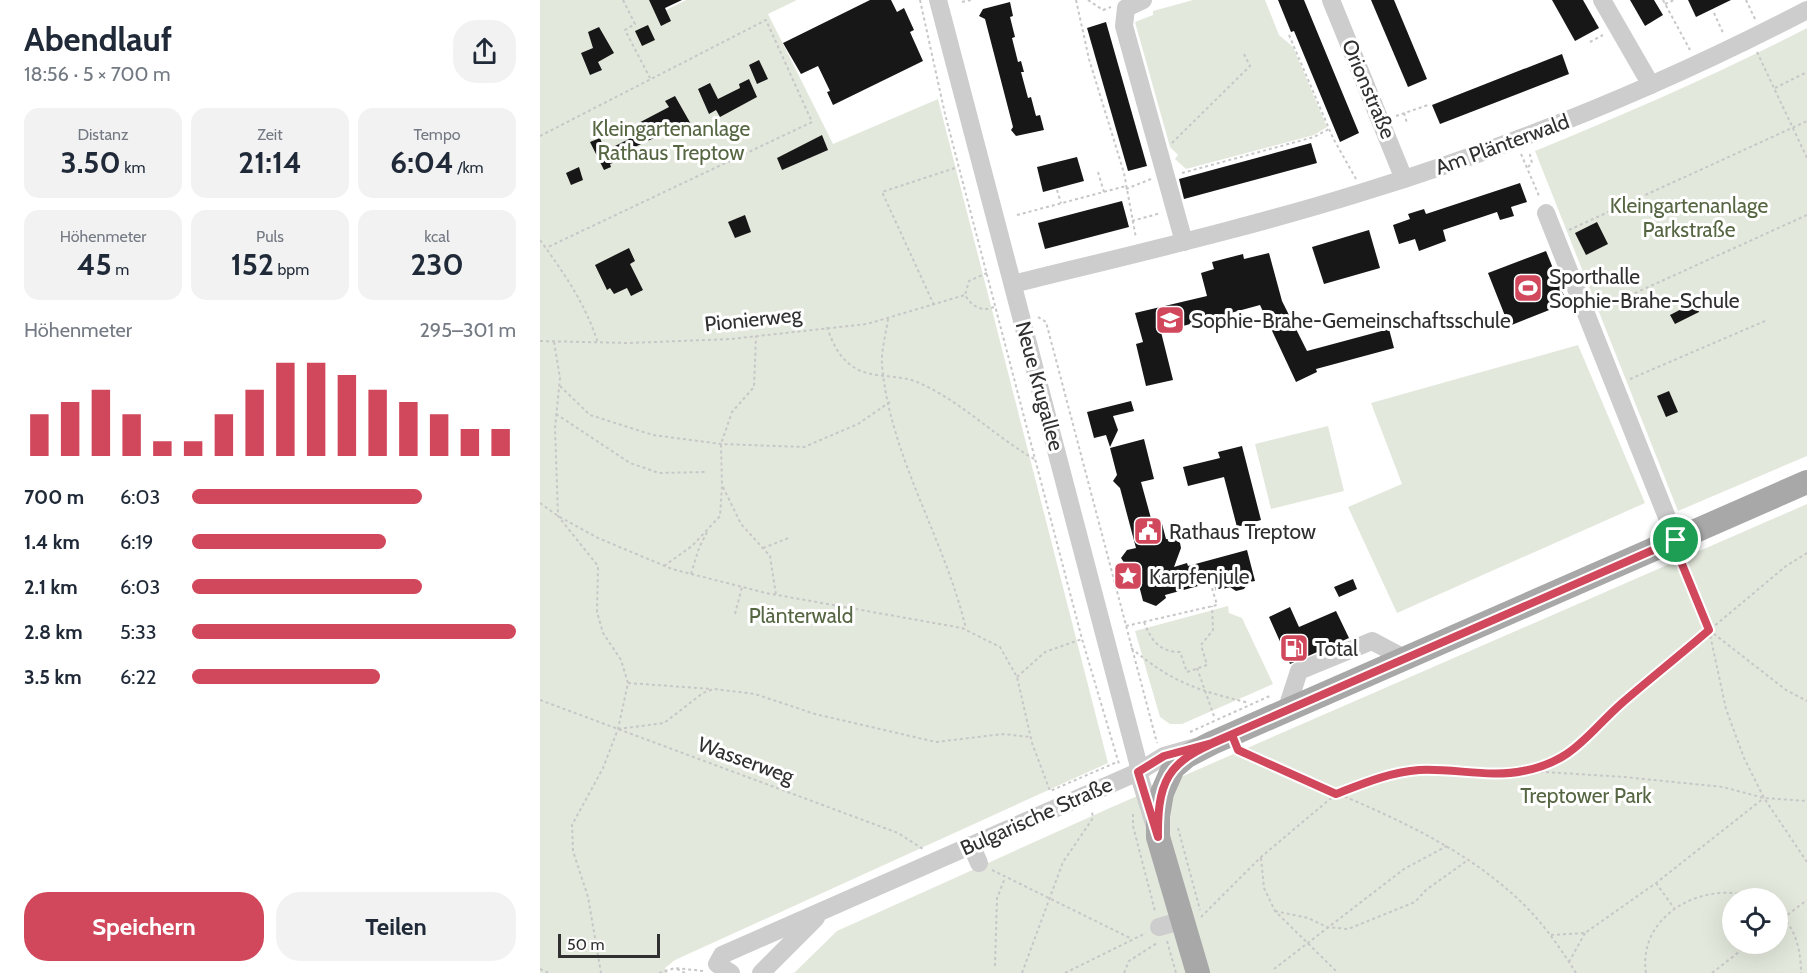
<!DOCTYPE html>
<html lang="de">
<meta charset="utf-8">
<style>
body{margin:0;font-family:Cabin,sans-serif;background:#f2f2f3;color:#1f2937;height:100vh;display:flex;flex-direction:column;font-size:22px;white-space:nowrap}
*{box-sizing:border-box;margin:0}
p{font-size:20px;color:#747a83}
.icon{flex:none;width:33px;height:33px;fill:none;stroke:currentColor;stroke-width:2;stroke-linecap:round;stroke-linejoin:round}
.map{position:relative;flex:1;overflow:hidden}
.panel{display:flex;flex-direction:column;background:#fff;width:540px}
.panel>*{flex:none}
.fabs{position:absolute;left:1182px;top:888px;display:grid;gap:12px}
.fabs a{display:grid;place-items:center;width:66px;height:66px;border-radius:50%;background:#fff;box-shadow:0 6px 24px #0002;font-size:30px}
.scale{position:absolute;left:18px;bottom:15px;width:102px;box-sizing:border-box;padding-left:6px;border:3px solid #303030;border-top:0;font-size:16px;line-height:21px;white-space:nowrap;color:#303030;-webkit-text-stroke:4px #fff;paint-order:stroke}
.pin{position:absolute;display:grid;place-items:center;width:51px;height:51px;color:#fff;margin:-26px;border:3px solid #fff;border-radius:50%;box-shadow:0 2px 6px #0007}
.round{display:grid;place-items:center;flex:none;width:63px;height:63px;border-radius:24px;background:#f2f2f3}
.summary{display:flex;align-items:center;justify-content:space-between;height:102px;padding:0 24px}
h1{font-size:33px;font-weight:700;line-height:45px}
.figures{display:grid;grid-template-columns:repeat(3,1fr);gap:9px;height:102px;padding:6px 24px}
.figures div{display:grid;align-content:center;border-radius:15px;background:#f2f2f3;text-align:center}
.figures b{font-size:30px;font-weight:700}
.figures small{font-size:16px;font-weight:400}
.figures p{font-size:16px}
.chart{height:168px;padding:12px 24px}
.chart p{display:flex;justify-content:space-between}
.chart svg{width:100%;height:108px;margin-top:6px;stroke:#d1475b;stroke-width:6}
.primary-button{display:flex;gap:12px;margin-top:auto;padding:12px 24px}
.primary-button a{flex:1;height:69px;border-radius:24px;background:#d1475b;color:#fff;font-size:24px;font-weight:700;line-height:69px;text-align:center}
.primary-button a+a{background:#f2f2f3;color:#1f2937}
ul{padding:0 24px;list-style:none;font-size:20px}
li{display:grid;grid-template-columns:96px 72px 1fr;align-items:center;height:45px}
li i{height:15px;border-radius:8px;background:#d1475b}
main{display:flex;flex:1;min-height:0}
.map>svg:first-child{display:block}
.green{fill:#e3e8dc;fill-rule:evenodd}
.building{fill:#171717}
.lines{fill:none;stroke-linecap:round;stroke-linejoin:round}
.path{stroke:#c7c7c7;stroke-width:2;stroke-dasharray:3 3;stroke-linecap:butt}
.minor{stroke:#cdcdcd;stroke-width:18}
.major{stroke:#a8a8a8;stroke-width:24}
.route-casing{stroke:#fff;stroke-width:12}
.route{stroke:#d1475b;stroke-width:8}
.labels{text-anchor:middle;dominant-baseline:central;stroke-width:6;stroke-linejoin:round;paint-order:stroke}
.street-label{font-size:21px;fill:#303030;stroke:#fff}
.park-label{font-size:21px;fill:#566642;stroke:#fff}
.poi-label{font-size:21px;fill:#303030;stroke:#fff;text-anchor:start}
</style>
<main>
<section class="panel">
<div class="summary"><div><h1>Abendlauf</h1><p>18:56 · 5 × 700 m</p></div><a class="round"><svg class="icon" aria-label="share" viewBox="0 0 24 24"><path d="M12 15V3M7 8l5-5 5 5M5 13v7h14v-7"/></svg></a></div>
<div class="figures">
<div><p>Distanz</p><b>3.50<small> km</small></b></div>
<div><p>Zeit</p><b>21:14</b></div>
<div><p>Tempo</p><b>6:04<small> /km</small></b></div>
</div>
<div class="figures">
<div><p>Höhenmeter</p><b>45<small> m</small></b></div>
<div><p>Puls</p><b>152<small> bpm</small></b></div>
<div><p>kcal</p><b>230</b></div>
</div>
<div class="chart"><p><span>Höhenmeter</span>295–301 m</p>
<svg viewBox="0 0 160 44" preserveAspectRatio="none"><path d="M5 44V27M15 44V22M25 44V17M35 44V27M45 44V38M55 44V38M65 44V27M75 44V17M85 44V6M95 44V6M105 44V11M115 44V17M125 44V22M135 44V27M145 44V33M155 44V33"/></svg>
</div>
<ul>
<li><b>700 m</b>6:03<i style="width:71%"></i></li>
<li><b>1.4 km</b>6:19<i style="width:60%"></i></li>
<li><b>2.1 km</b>6:03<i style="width:71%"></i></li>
<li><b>2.8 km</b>5:33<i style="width:100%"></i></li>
<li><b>3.5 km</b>6:22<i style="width:58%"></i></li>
</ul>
<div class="primary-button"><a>Speichern</a><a>Teilen</a></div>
</section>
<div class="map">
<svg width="1267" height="973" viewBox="0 0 1267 973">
<rect width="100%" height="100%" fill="#fff"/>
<!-- green -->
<g class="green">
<polygon points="0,0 120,0 126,10 146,0 257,0 228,14 293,144 398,99 568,763 135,960 125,968 128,973 0,973"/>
<polygon points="653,0 725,0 739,35 753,47 787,127 774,135 646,169 635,159 638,155 630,147 595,22 613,15 613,11"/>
<path d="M1267,28V456L1138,511L995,151C1087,113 1178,74 1267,28Z"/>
<polygon points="1038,345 1105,503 857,613 808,507 862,484 831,403"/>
<polygon points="788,426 804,491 731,509 715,444"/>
<path d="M1267,504V973H254L297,931L572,807ZM1192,898H1238V944H1192Z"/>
<polygon points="688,606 689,613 702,618 733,684 642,724 630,724 620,717 595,631"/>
</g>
<!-- building -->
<g class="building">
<polygon points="109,0 142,0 125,8 131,21 121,26"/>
<polygon points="330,0 351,0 357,12 364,8 374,30 370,32 383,61 293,105 287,92 290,91 278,66 261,74 243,43"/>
<polygon points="738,0 764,0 819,133 800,142 754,31 751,32"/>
<polygon points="831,0 854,0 887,79 868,87"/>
<polygon points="1012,0 1043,0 1059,28 1035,41"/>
<polygon points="1090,0 1114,0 1123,15 1105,26"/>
<polygon points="1148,0 1191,0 1156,17"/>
<polygon points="470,2 473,16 470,17 475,37 472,38 478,62 481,61 484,72 481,72 488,98 491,97 496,116 500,115 504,130 476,136 471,130 473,127 445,19 439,16 443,9"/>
<polygon points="566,22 607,166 588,171 547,28"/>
<polygon points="108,25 115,40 102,46 95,31"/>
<polygon points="59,27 74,53 58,62 62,70 50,75 41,53 53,48 48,32"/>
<polygon points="1022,54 1029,74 900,124 892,105"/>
<polygon points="219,60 228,79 217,84 209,65"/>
<polygon points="209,79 217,97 180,117 176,110 169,114 158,89 170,83 178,99 200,88 199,84"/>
<polygon points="135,96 152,126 133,135 131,131 105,142 73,158 75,162 70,164 71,167 64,170 50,142 60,138 65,151 93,137 89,128 129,107 125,101"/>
<polygon points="282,135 288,150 242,170 237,158"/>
<polygon points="771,143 777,163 644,199 639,179"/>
<polygon points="537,157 544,181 503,192 497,167"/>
<polygon points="39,167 43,180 31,185 26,173"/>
<polygon points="980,183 987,202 971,207 974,216 960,220 957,212 903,230 906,241 879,251 875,239 859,244 853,225 870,219 868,214 884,209 886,214"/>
<polygon points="582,201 589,227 505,249 498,223"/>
<polygon points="205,215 211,232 195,238 188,222"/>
<polygon points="1057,222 1068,244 1046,255 1035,233"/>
<polygon points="829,230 840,268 784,284 772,247"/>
<polygon points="89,248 95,261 90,264 103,290 91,296 87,288 74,294 70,288 67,290 55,265"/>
<polygon points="1006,251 1027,303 969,326 948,273"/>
<polygon points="729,253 742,301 767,351 849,329 854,348 776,369 777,372 756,382 720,305 621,332 633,380 606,386 596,344 603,342 595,313 667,296 661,273 674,269 672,262 703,254 704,259"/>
<polygon points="1155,302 1159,312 1135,324 1130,315"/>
<polygon points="1129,391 1138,412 1126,417 1117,396"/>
<polygon points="591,401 594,411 573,416 578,430 570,447 566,435 554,438 547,412"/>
<polygon points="604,439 614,479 601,482 612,522 621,520 626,539 635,539 640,543 641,548 634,567 647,563 648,566 707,550 715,581 709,582 704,589 696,591 690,587 676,591 673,582 625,595 626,598 616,606 603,601 594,566 585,564 581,558 587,550 596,548 580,488 573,481 577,475 570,448"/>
<polygon points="702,446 721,520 697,527 684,477 648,486 643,467 680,458 678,452"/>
<polygon points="813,579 817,589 799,597 794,587"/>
<polygon points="750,607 759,627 796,611 809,638 750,664 729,617"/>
</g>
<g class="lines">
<!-- path -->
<g class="path">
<polyline points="83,0 95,24 85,30 110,78"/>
<polyline points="380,0 405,114 542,639 579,764"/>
<polyline points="536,0 549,59 584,173 596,238"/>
<polyline points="548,0 563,10 571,7"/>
<polyline points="1123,0 1150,50"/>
<polyline points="1206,0 1215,19"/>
<polyline points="422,2 431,0"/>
<polyline points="1125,4 1134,0"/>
<polyline points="1174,13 1184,35"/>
<polyline points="749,35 793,138 816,179"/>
<polyline points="1050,42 1063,35"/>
<polyline points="1217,52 1267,158"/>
<polyline points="1235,88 1267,72"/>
<polyline points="864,113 867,123"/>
<polyline points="856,116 888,105"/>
<polyline points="0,136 226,20 272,122 6,248"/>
<polyline points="632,143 710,66 704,54"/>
<polyline points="981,154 1000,198"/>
<polyline points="988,167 992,163 989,151"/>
<polyline points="558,172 564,192"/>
<polyline points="642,173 774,137 789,129"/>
<polyline points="586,189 611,179"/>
<polyline points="517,190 521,203"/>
<polyline points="477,215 586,186"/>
<polyline points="592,221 621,213"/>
<polyline points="1029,230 1267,121"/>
<path d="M0,240C24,273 45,303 58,343"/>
<path d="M447,273L429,281L425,295C432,307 443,313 456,306"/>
<polyline points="394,305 342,192 418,167"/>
<polyline points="1062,308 1267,215"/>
<polyline points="498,317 506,322 617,743"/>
<path d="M348,319C346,334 341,351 342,365C350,457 405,539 426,629"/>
<path d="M287,327C293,344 299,358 315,368C333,379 358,374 377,382C420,400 455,437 496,460"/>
<polyline points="0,341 89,343 191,339 327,324 425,295"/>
<polyline points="14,342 20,378 15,428 18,516 58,566 57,612 63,633 81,660 88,683 78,729 63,768 32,825 33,851 48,897 61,973"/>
<polyline points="1090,379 1225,321"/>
<polyline points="20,386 50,415 113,435 181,444 264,447 318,424 350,402"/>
<polyline points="16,414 90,463 119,473 166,472"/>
<polyline points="183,487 201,524 230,556 236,595"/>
<polyline points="0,503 18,516 58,538 132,569 226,593 422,628 460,647 477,677 492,743 510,791 577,762"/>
<polyline points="223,548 251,537"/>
<polyline points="1139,558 1169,630 1186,709 1204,758 1224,798 1267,862"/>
<polyline points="124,566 152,546 180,516 182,486 181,444 192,412 214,387 216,336"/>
<polyline points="151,574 159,548 167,532"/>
<polyline points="195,614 202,587"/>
<path d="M604,622C611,640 619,652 640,652L647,672L667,665L661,645L673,630L672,606"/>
<polyline points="586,626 677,605 672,588"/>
<polyline points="1169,630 1246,690 1267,701"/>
<path d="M591,648C633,683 657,690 709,703"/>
<polyline points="657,668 675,719"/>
<polyline points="477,677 505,652 542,639"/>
<polyline points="88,683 172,689"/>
<polyline points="0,700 358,833 383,849"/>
<polyline points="78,729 124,723 163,693 174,689 215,694 275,714 396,742 463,734 490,737"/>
<polyline points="650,732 732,695"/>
<path d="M700,751C795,796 899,826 977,898C1001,920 1019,946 1036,973"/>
<polyline points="988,771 1084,777 1183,787 1224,798 1267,801"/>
<polyline points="593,814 593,826 615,911"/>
<polyline points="638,828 660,910"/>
<polyline points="721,858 724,888 735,911 798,973"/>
<polyline points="452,870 592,939"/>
<polyline points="1116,883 1134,908"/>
<polyline points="735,911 768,918 787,927 808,929 875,902 886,890 928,860"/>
<path d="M1238,913C1256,927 1261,952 1261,973"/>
<polyline points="661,917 721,857 796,794 848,775 876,770 920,769 967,773 985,771 1033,751 1080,705 1246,566 1267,553"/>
<polyline points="1238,922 1267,900"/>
<polyline points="1011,935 1045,933 1116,883 1224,798"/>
<polyline points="627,941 636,973"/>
<polyline points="1029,962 1045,933"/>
<polyline points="455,966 457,898 465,878"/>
<polyline points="0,969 9,973"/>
<polyline points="137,969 145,973"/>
<polyline points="734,969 864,869 907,846"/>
<polyline points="119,973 135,968 163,971"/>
<polyline points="482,973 523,862 553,818 552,812"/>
<polyline points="525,973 606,933"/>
<polyline points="584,973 589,961 617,943"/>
<path d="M1106,973C1097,914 1166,879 1215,898"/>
<polyline points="1172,973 1209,944"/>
</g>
<!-- minor -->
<g class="minor">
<polyline points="398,0 598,763 598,772 615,827"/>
<polyline points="603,0 586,8 584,26 644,242"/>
<polyline points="791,0 864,179"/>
<polyline points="1062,0 1111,85"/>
<polyline points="1006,213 1136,540"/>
<path d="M473,284C590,255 708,228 823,192C976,145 1125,84 1267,10"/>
<polyline points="746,711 759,671 832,641 864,658"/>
<polyline points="431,845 439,863"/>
<polyline points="619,927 644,920"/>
<polyline points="191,973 177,964 182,955 598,772 624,756 656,747"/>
<polyline points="221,973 276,918"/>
</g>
<!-- major -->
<polyline class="major" points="658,973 618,837 618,816 622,793 633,768 647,756 672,743 1267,482"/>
</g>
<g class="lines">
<!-- route casing -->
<g class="route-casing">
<path id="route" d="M1136,540L672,743L624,756L598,772L618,837C617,771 634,759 692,735L698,750L796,794C822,784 850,772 879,770C913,768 950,778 983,771C1033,762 1047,734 1082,703C1111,678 1140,655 1169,630L1137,552L1136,540"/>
</g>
<!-- route -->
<use href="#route" class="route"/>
</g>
<!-- icons -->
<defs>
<g id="stadium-square" transform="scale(1.5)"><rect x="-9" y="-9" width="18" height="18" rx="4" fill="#d1475b" stroke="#fff"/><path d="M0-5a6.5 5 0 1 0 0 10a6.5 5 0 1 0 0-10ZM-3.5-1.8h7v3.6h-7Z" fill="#fff"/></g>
<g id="school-square" transform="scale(1.5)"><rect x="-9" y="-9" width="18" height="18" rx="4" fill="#d1475b" stroke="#fff"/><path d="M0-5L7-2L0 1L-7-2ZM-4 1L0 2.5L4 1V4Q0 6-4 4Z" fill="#fff"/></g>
<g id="civic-square" transform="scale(1.5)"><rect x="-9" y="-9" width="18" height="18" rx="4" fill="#d1475b" stroke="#fff"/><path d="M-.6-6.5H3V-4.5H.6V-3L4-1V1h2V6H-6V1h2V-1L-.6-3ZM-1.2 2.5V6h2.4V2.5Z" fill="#fff"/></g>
<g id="sight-square" transform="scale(1.5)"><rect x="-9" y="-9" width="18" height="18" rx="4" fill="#d1475b" stroke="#fff"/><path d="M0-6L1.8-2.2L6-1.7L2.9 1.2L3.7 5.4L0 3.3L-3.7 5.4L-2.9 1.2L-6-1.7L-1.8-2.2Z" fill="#fff"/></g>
<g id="fuel-square" transform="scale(1.5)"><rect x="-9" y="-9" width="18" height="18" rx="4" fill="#d1475b" stroke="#fff"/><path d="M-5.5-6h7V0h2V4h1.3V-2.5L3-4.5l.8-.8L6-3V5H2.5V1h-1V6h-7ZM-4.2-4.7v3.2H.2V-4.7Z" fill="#fff"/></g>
</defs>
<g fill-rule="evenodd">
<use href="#stadium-square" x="988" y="288"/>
<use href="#school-square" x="630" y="320"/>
<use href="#civic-square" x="608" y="531"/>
<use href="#sight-square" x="588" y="576"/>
<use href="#fuel-square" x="754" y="648"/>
</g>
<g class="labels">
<!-- street labels -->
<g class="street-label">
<text transform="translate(829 89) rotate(67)">Orionstraße</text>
<text transform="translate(962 144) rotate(-20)">Am Plänterwald</text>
<text transform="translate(213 319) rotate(-6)">Pionierweg</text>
<text transform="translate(500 386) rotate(75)">Neue Krugallee</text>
<text transform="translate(206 760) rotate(20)">Wasserweg</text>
<text transform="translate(496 816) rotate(-24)">Bulgarische Straße</text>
</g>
<!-- park labels -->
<g class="park-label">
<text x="131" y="128">Kleingartenanlage<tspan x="131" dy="24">Rathaus Treptow</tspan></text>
<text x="1149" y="205">Kleingartenanlage<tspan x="1149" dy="24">Parkstraße</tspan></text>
<text x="261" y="615">Plänterwald</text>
<text x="1046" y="795">Treptower Park</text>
</g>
<!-- poi labels -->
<g class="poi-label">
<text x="1009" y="276">Sporthalle<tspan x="1009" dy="24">Sophie-Brahe-Schule</tspan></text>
<text x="651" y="320">Sophie-Brahe-Gemeinschaftsschule</text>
<text x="629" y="531">Rathaus Treptow</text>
<text x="609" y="576">Karpfenjule</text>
<text x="775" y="648">Total</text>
</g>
</g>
</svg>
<div class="fabs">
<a><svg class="icon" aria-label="locate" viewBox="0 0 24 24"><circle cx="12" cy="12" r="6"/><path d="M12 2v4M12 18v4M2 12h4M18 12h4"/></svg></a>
</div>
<div class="scale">50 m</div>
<div class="pin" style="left:1136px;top:540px;background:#1e9e55"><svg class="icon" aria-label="arrive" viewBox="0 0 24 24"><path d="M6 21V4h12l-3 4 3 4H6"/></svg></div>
</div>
</main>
